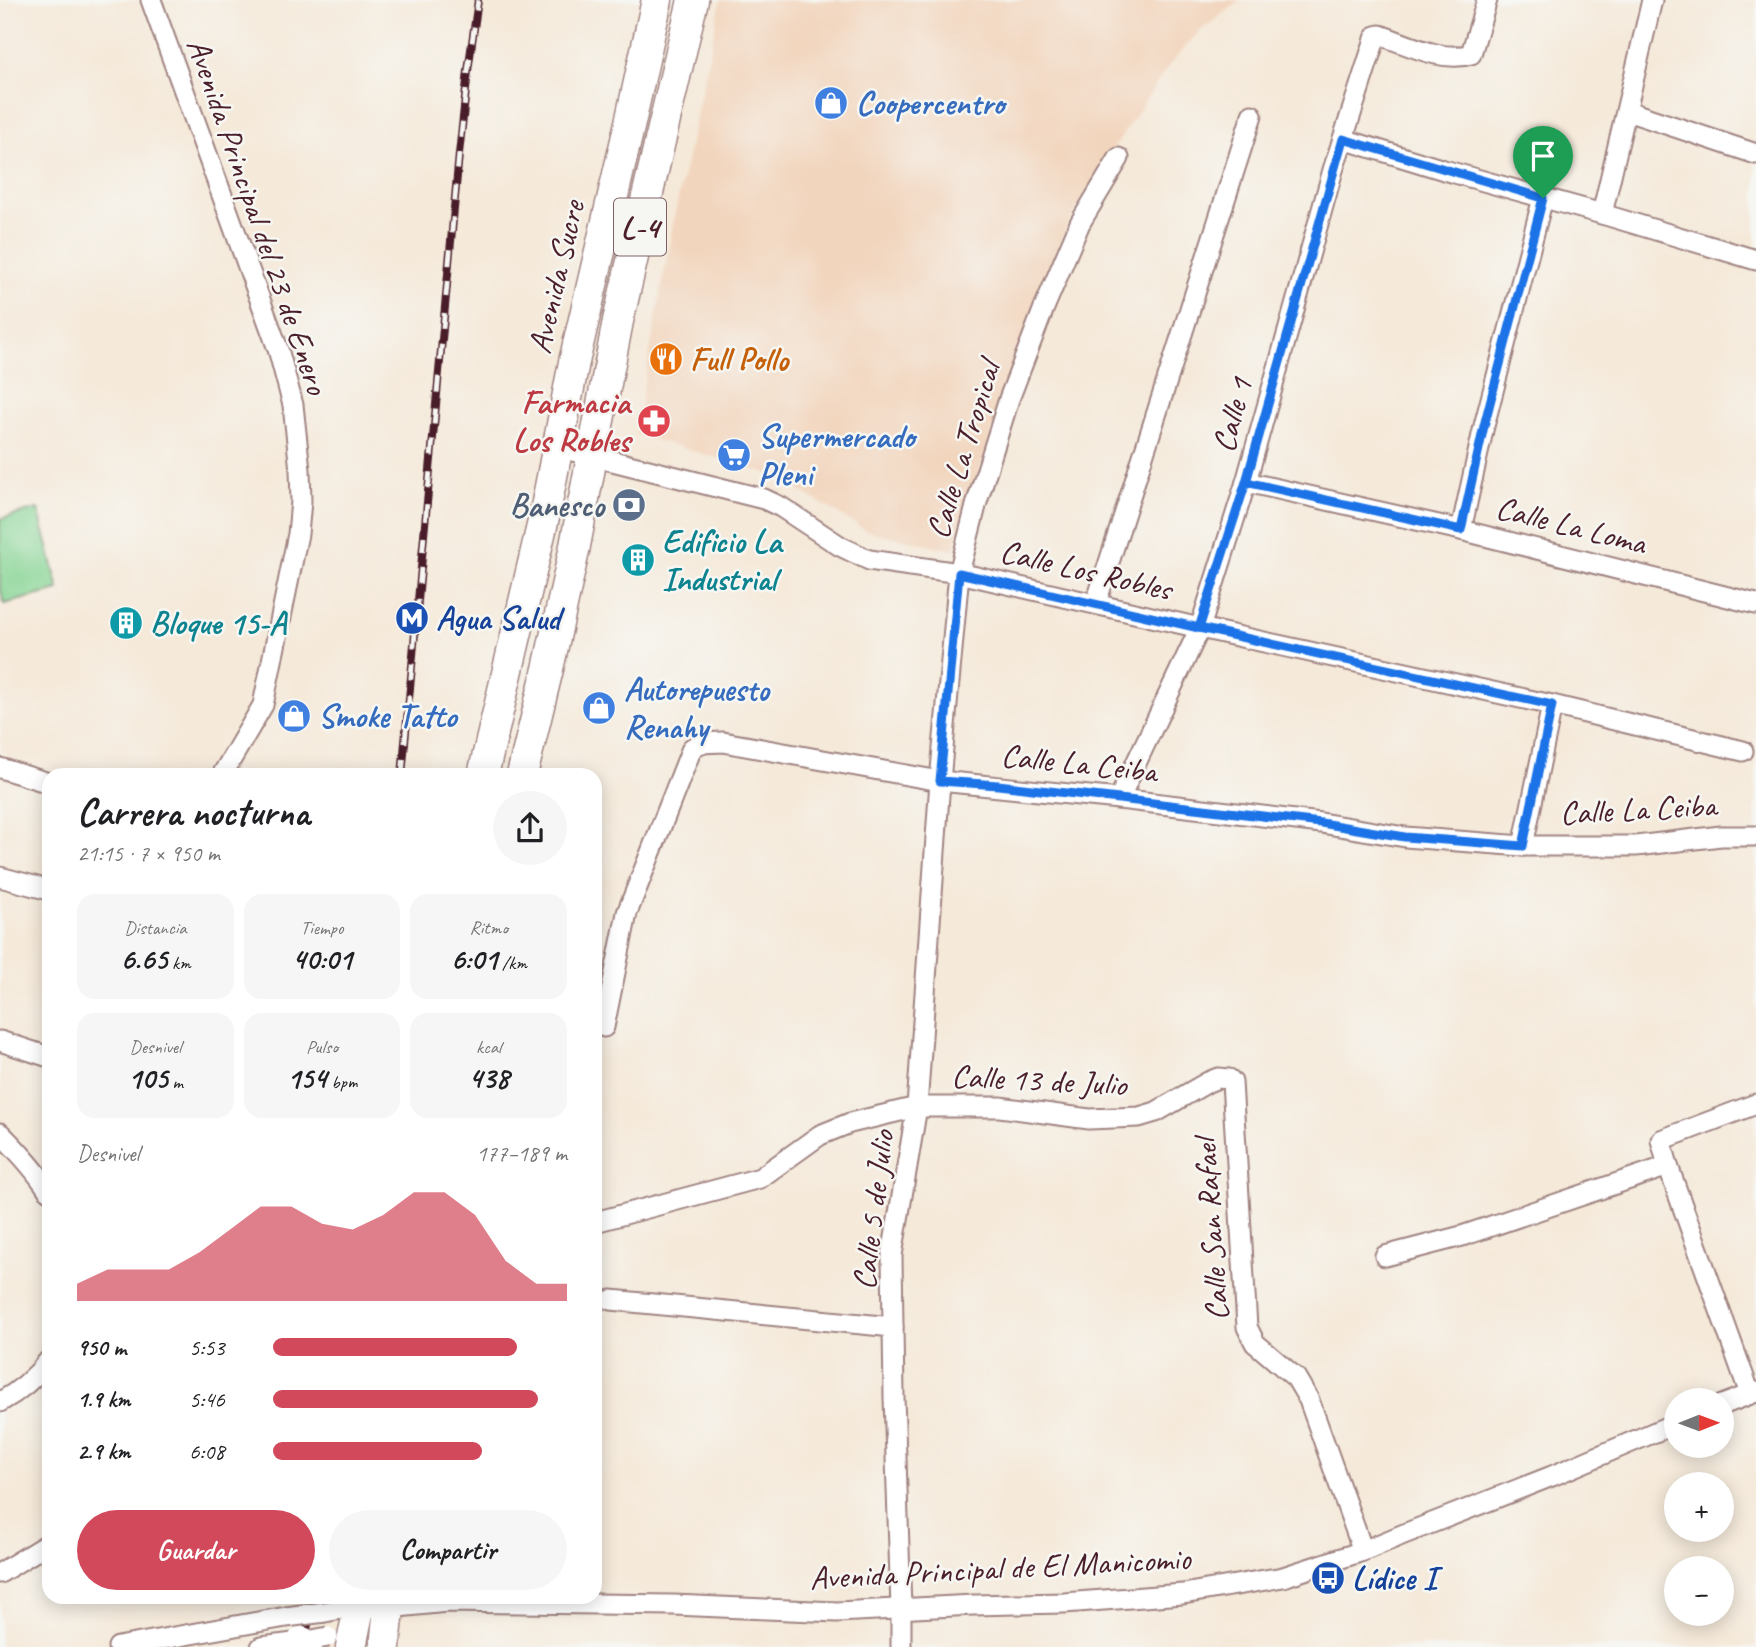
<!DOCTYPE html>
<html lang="es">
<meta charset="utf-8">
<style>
body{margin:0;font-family:Caveat,sans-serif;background:#f6f6f6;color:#202124;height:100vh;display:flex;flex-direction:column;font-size:26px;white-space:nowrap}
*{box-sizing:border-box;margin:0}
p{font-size:23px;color:#757577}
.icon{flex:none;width:38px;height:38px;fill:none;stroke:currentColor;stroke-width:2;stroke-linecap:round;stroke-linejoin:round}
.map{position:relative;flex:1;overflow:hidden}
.sheet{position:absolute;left:42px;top:768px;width:560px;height:836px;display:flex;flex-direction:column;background:#fff;border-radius:21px;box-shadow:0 4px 18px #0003}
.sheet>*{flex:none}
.needle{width:46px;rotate:89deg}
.buttons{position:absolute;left:1664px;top:1388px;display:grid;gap:14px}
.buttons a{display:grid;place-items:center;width:70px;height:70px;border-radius:50%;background:#fff;box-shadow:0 4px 18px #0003;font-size:35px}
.pin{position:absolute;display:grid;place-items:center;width:60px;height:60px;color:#fff;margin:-72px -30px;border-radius:50% 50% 50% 0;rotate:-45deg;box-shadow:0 0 7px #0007}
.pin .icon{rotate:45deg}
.round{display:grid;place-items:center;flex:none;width:74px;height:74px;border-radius:37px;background:#f6f6f6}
.headline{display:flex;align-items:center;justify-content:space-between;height:119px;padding:0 35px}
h1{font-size:38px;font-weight:700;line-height:52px}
.metrics{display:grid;grid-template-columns:repeat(3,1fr);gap:10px;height:119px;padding:7px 35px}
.metrics div{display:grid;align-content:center;border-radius:18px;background:#f6f6f6;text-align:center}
.metrics b{font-size:30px;font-weight:700}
.metrics small{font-size:19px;font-weight:400}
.metrics p{font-size:19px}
.chart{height:196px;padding:14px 35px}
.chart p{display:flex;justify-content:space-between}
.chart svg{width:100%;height:126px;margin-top:7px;fill:#d1495b;opacity:.7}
.cta{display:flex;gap:14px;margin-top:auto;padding:14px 35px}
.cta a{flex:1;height:80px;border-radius:42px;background:#d1495b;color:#fff;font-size:28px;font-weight:700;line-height:80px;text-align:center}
.cta a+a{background:#f6f6f6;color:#202124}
ul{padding:0 35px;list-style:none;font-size:23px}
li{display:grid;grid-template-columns:112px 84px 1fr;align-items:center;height:52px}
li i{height:18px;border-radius:9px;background:#d1495b}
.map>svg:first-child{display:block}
.built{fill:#f2d5bd}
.pitch{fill:#86d494;stroke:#687a60;stroke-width:2}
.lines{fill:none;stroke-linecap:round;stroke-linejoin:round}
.street-casing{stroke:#a08482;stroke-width:23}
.primary-casing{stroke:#a08482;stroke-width:33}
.street{stroke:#fff;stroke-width:19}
.primary{stroke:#fff;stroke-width:30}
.rail-casing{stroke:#4a1f2b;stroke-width:8}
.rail{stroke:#f6f6f2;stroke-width:5;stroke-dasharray:16;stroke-linecap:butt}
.street-bridge-casing{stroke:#a08482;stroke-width:23;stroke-linecap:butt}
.primary-bridge-casing{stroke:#a08482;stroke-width:33;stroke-linecap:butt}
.street-bridge{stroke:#fff;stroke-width:19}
.primary-bridge{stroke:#fff;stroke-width:30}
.route-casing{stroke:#fff;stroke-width:14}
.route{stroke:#1a73e8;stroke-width:9}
.labels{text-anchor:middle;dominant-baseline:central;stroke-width:5;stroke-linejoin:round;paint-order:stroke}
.shield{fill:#f6f6f2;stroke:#7e6067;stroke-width:2}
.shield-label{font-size:32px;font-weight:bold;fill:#4a1f2b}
.shop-label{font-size:33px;font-weight:bold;fill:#366cbe;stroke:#f6f6f2;text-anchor:start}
.street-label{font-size:33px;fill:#4a1f2b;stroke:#f6f6f2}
.food-label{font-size:33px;font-weight:bold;fill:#c56008;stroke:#f6f6f2;text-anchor:start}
.health-label{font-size:33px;font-weight:bold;fill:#be3a42;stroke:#f6f6f2;text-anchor:end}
.service-label{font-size:33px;font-weight:bold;fill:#4e5e75;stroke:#f6f6f2;text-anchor:end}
.culture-label{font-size:33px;font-weight:bold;fill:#0d838f;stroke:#f6f6f2;text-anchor:start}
.transit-label{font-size:33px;font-weight:bold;fill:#164399;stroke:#f6f6f2;text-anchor:start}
</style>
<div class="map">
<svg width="1756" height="1647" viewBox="0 0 1756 1647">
<rect width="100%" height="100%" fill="#f6f6f2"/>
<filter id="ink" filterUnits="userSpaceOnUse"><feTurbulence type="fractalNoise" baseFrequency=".0143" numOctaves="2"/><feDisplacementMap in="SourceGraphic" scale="14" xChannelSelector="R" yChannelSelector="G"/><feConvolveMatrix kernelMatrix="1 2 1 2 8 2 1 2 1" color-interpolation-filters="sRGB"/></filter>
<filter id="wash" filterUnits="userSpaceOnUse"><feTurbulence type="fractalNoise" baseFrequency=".00686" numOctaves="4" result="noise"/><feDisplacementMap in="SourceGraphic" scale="28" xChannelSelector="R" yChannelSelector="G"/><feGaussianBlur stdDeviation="1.57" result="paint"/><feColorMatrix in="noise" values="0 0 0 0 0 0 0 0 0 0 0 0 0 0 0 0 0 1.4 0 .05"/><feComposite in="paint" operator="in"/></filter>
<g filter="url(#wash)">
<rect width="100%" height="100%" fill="#f5e9d9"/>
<!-- built -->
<polygon class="built" points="721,0 1241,0 1200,31 1169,65 1097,173 1067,226 1022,341 954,550 867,531 774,475 635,434 676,208"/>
<!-- pitch -->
<polygon class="pitch" points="38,509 59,590 4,604 0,587 0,519"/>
</g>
<g filter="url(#ink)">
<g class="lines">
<!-- street casing -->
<g class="street-casing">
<g id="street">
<polyline points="151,0 278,349 293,405 300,470 301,501 298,534 263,705 222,775"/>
<polyline points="1627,111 1756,154"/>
<polyline points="1343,139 1444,170 1602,214 1756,260"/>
<polyline points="1602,214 1652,0"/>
<polyline points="557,447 764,499 781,507 840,546 869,560 959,573 1200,628 1552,705 1743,751"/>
<polyline points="1246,482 1461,530 1756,604"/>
<polyline points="1461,530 1484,426 1543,198"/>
<polyline points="1096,603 1252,115"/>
<polyline points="0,768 49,783"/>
<path d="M1119,799L1200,628L1246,482L1333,170L1376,36L1380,35C1407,44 1443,63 1471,54L1487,0"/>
<polyline points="1523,846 1552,705"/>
<polyline points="0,877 49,890"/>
<polyline points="604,1027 627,913 692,748 701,743 723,742 940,781 1119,799 1321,823 1405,837 1523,846 1636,846 1721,836 1756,836"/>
<polyline points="0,1041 49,1057"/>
<path d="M0,1133C18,1151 35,1169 49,1191"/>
<polyline points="595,1222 760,1178 820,1135 850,1123 917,1107 1000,1107 1089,1119 1139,1117 1156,1112 1208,1082 1218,1078 1229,1079 1232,1082 1247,1327 1255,1343 1296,1378 1309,1400 1363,1551"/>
<polyline points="1385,1256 1462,1236 1668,1166"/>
<polyline points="611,1300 893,1327"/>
<polyline points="1750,1394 1668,1166 1661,1140 1756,1104"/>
<path d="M0,1402C20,1391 35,1378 49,1360"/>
<polyline points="1722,1405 1756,1392"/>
<polyline points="0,1573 49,1543"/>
<polyline points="325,1612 342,1609 360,1601 388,1608 447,1602 674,1605 837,1612 974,1605 1064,1603 1183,1594 1283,1577 1363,1551 1404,1534 1552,1476 1676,1423"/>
<polyline points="118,1647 286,1617"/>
<polyline points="261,1647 302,1642"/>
<polyline points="901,1647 901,1609 894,1397 892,1255 917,1107 940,781 959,573 977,502 1009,399 1044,308 1080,223 1119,158"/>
</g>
</g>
<!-- primary casing -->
<g class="primary-casing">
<g id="primary">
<polyline points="483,775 545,513 574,362 630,123 657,0"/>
<polyline points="522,775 548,669 574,551 618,321 693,0"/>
<polyline points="351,1647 361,1598"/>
<polyline points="385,1647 390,1598"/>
</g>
</g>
<!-- street -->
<use href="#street" class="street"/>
<!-- primary -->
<use href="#primary" class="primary"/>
<!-- rail casing -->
<g class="rail-casing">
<g id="rail">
<polyline points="402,775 459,154 468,71 478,0"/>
<polyline points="303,1647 314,1598"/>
</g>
</g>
<!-- rail -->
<use href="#rail" class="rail"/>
<!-- street-bridge casing -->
<g class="street-bridge-casing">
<g id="street-bridge">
<polyline points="286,1617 325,1612"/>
<polyline points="302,1642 328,1637"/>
</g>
</g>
<!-- primary-bridge casing -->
<g class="primary-bridge-casing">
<polyline id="primary-bridge" points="302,1642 307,1647"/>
</g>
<!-- street-bridge -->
<use href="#street-bridge" class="street-bridge"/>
<!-- primary-bridge -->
<use href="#primary-bridge" class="primary-bridge"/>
</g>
</g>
<g class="lines" filter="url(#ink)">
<!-- route casing -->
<g class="route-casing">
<polyline id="route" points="1543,198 1484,426 1461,530 1246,482 1199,628 959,573 940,781 998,785 1119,799 1321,823 1405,837 1523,846 1552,705 1199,628 1246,482 1343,139 1543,198"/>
</g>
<!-- route -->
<use href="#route" class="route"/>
</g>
<!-- icons -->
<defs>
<g id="shop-disc" transform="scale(1.75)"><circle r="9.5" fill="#3f7fe0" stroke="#f6f6f2"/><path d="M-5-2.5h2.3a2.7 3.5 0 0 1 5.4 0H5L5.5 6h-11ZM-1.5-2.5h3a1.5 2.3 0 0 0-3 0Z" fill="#fff"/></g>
<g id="restaurant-disc" transform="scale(1.75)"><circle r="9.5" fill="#e8710a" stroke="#f6f6f2"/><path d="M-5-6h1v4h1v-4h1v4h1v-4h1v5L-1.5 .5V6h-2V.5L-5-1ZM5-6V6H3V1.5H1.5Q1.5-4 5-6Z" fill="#fff"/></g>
<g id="pharmacy-disc" transform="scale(1.75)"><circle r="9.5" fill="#e0444e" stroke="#f6f6f2"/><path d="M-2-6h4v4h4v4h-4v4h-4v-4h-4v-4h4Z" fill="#fff"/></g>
<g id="supermarket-disc" transform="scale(1.75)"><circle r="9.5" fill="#3f7fe0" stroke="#f6f6f2"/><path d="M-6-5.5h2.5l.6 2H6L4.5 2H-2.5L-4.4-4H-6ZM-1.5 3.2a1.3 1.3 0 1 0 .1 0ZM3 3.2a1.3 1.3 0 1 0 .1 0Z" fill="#fff"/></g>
<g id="bank-disc" transform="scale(1.75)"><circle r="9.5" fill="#5c6f8a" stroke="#f6f6f2"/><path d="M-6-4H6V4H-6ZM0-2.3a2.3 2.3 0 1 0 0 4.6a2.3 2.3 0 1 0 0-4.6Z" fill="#fff"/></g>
<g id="building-disc" transform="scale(1.75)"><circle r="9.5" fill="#0f9aa8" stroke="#f6f6f2"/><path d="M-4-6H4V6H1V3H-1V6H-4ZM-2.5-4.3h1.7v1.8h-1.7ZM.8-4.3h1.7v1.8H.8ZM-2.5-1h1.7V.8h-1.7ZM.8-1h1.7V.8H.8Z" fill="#fff"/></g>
<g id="metro-disc" transform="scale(1.75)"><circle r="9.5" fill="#1a4fb4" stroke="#f6f6f2"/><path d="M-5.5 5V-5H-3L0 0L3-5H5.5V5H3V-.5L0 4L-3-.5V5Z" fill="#fff"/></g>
<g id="bus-disc" transform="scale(1.75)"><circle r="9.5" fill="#1a4fb4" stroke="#f6f6f2"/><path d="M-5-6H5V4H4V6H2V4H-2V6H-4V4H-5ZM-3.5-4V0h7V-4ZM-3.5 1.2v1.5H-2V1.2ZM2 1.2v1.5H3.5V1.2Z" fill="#fff"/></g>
</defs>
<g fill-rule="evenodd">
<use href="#shop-disc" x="831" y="103"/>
<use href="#restaurant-disc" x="666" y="359"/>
<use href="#pharmacy-disc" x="654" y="421"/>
<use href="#supermarket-disc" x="734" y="455"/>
<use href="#bank-disc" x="629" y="505"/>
<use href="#building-disc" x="638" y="560"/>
<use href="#metro-disc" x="412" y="618"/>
<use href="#building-disc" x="126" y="623"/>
<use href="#shop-disc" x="599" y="708"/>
<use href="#shop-disc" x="294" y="716"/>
<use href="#bus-disc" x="1328" y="1578"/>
</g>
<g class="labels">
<!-- shield labels -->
<rect class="shield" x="614" y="198.5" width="52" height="57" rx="5"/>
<g class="shield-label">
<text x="640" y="227">L-4</text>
</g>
<!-- shop labels -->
<g class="shop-label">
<text x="856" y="103">Coopercentro</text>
<text x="758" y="436">Supermercado<tspan x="758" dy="38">Pleni</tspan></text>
<text x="624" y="689">Autorepuesto<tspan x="624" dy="38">Renahy</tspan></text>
<text x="318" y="716">Smoke Tatto</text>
</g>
<!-- street labels -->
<g class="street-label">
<text transform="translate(258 216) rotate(71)">Avenida Principal del 23 de Enero</text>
<text transform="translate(556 277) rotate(-77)">Avenida Sucre</text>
<text transform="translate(1232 415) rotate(-75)">Calle 1</text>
<text transform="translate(963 450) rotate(-73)">Calle La Tropical</text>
<text transform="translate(1571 525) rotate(14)">Calle La Loma</text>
<text transform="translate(1086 570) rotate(13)">Calle Los Robles</text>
<text transform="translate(1079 763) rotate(6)">Calle La Ceiba</text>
<text transform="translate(1638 809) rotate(-3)">Calle La Ceiba</text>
<text transform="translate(1039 1080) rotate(3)">Calle 13 de Julio</text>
<text transform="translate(873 1210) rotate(-83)">Calle 5 de Julio</text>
<text transform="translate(1211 1230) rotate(-94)">Calle San Rafael</text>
<text transform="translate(1000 1568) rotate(-3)">Avenida Principal de El Manicomio</text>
</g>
<!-- food labels -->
<g class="food-label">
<text x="690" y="359">Full Pollo</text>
</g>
<!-- health labels -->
<g class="health-label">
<text x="630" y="402">Farmacia<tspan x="630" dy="38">Los Robles</tspan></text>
</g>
<!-- service labels -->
<g class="service-label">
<text x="604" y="505">Banesco</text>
</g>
<!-- culture labels -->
<g class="culture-label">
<text x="662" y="541">Edificio La<tspan x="662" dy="38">Industrial</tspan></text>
<text x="150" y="623">Bloque 15-A</text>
</g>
<!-- transit labels -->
<g class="transit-label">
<text x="436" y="618">Agua Salud</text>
<text x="1352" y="1578">Lídice I</text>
</g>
</g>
</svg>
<div class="buttons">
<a><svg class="needle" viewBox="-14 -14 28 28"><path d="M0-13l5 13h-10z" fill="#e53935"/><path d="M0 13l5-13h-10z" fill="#757577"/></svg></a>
<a>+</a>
<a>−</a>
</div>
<div class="pin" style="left:1543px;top:198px;background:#1e9e55"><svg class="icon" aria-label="arrive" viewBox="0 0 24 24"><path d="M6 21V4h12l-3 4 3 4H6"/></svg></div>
<section class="sheet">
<div class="headline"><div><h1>Carrera nocturna</h1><p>21:15 · 7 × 950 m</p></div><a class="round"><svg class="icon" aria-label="share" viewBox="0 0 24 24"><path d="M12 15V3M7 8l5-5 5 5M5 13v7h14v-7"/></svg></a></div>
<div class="metrics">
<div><p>Distancia</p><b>6.65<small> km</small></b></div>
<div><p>Tiempo</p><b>40:01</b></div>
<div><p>Ritmo</p><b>6:01<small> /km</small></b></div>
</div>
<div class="metrics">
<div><p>Desnivel</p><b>105<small> m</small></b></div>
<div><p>Pulso</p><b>154<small> bpm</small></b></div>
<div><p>kcal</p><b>438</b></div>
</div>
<div class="chart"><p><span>Desnivel</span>177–189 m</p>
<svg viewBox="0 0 160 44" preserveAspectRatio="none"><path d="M0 44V38L10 33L20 33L30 33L40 27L50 19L60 11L70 11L80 17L90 19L100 14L110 6L120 6L130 14L140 30L150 38L160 38V44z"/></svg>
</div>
<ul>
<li><b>950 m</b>5:53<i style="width:83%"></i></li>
<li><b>1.9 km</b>5:46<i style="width:90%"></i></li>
<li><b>2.9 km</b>6:08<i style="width:71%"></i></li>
</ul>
<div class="cta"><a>Guardar</a><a>Compartir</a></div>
</section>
</div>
